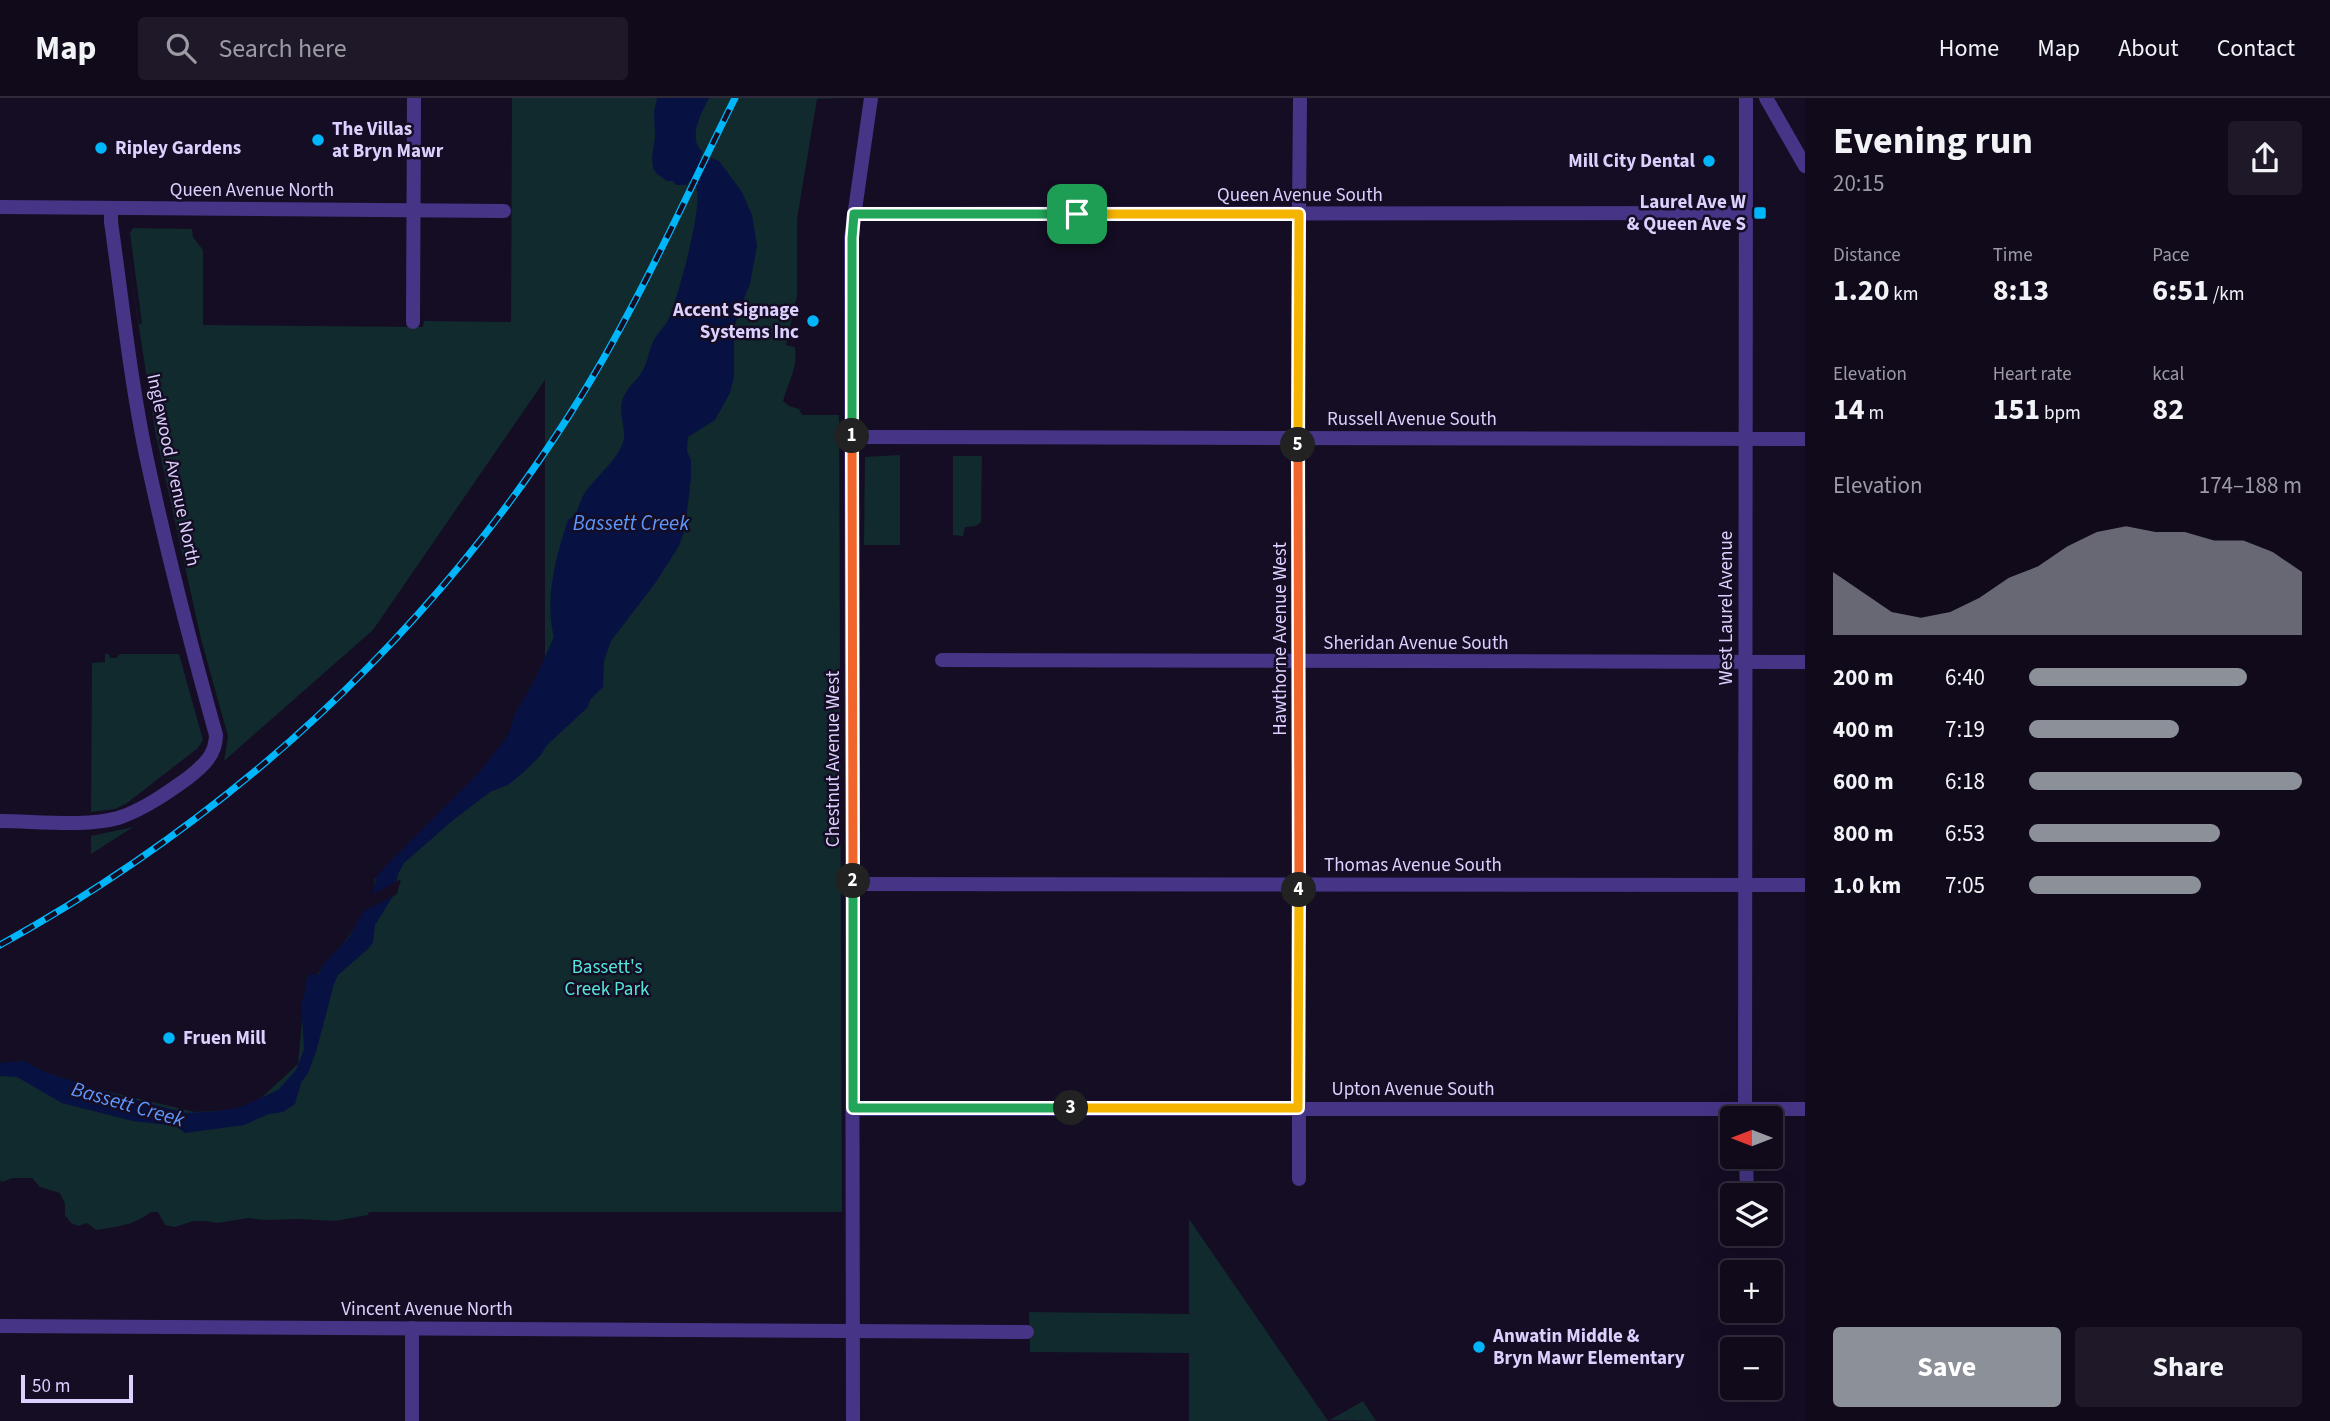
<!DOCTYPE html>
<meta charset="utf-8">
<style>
body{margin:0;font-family:"Source Sans 3",sans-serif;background:#1e1828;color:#f1f3f6;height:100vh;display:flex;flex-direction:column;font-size:26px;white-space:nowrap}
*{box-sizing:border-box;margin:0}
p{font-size:23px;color:#9c9aa3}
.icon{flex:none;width:38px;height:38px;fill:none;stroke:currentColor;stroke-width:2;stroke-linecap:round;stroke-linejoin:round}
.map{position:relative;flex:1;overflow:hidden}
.panel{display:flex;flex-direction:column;background:#100a1b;width:525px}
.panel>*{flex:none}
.needle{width:46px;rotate:270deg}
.buttons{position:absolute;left:1720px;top:1008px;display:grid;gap:14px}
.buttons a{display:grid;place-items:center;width:63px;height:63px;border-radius:7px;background:#100a1b;box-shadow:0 7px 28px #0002,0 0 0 2px #302b3a;font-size:35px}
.scale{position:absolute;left:21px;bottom:18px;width:112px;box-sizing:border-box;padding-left:7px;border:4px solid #ddd0ff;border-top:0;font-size:19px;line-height:24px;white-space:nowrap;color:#ddd0ff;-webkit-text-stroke:5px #150d24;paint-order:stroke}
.pin{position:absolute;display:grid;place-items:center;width:60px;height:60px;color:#fff;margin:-30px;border-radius:14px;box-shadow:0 4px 10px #0006}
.km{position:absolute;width:35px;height:35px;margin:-18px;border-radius:50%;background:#222;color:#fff;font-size:19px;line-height:35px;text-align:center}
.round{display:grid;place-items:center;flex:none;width:74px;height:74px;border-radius:7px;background:#1e1828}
.summary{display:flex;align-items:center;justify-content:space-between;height:119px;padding:0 28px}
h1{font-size:38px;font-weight:700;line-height:52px}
.stats{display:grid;grid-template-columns:repeat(3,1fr);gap:10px;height:119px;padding:7px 28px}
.stats div{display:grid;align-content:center}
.stats b{font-size:30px;font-weight:700}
.stats small{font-size:19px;font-weight:400}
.stats p{font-size:19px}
.chart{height:196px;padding:14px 28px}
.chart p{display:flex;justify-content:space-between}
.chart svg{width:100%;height:126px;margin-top:7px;fill:#8c9099;opacity:.7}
.primary-button{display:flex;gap:14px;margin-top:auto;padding:14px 28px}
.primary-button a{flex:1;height:80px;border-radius:7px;background:#8c9099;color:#fff;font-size:28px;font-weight:700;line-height:80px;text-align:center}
.primary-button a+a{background:#1e1828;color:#f1f3f6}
ul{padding:0 28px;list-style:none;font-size:23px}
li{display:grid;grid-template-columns:112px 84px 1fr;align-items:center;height:52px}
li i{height:18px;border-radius:9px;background:#8c9099}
header{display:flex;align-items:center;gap:42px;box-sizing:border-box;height:98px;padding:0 35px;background:#100a1b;border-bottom:2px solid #302b3a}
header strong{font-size:33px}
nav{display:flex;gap:38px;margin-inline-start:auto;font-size:24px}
.search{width:490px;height:63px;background:#1e1828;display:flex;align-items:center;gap:18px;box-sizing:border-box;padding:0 24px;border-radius:7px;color:#9c9aa3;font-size:26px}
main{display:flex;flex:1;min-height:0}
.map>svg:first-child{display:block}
.green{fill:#102a2e}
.water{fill:#071243}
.pier{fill:#150d24}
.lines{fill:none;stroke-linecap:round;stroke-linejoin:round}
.river{stroke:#071243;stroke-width:26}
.minor{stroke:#463586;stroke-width:14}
.rail-casing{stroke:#00b6fb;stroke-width:7}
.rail{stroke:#150d24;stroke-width:4.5;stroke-dasharray:13;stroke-linecap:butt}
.split-1-casing{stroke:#fff;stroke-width:14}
.split-2-casing{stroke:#fff;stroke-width:14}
.split-3-casing{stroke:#fff;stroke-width:14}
.split-4-casing{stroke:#fff;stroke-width:14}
.split-5-casing{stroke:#fff;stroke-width:14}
.split-6-casing{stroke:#fff;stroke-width:14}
.split-1{stroke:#22a559;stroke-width:9}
.split-2{stroke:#f0652b;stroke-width:9}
.split-3{stroke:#22a559;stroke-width:9}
.split-4{stroke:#f5b400;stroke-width:9}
.split-5{stroke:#f0652b;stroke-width:9}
.split-6{stroke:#f5b400;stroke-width:9}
.poi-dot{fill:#00b6fb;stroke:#150d24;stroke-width:2.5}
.labels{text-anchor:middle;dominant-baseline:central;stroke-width:5;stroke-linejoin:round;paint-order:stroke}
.poi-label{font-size:19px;font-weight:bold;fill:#ddd0ff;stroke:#150d24;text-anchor:start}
.street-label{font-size:19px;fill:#ddd0ff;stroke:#150d24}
.park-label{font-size:19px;fill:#55e6db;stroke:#150d24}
.water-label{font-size:21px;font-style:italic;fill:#5e98ff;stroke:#150d24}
</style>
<header>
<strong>Map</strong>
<div class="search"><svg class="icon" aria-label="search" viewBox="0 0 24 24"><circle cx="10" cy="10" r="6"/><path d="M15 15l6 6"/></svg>Search here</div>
<nav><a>Home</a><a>Map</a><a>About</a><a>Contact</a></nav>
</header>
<main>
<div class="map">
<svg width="1805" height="1323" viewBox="0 0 1805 1323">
<rect width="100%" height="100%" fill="#150d24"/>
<!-- green -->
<g class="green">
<path d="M512,0H840L817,1L797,121V198L786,247L795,249C798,270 789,282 783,303L789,308L799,311L802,317H839L842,1114H369L368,1117L335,1123L300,1121L263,1122L248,1120L218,1125L205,1123H193L175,1129L165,1127L158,1114H150C139,1126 112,1130 96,1132L87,1125L78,1128L71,1125L65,1117V1106L60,1095L40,1089L32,1080H13L2,1084L0,1082V968L23,967L97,991L195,1014L249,1011L298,966L305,891L377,804L374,782L517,637L545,570V282L373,532L224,663L228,638L201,541L155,333L124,132L139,226H142L130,135L133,130L192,131L193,139L203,152V227L423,229L424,223L511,224Z"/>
<polygon points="900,357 900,447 864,447 865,359"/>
<polygon points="953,358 982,358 981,424 976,428 965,429 963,438 953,437"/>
<polygon points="105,556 109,556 110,560 116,560 120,556 179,556 203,642 198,650 127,705 115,711 91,714 92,565 105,564"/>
<polygon points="133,729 91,756 91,738"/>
<polygon points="1189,1121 1328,1323 1189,1323 1189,1255 1030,1254 1029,1214 1189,1216"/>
<polygon points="1363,1303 1376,1323 1380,1323 1330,1322"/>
</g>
<!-- water -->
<g class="water">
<path d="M657,0H709C701,15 687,41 703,54L687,87H676L673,83H667L656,75L653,70L652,59L655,39L654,13Z"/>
<path d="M710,60L719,63L742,94L752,117L757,148L750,186L739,213L734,232V279L730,295L715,322L688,339L687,353L691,362V380L685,431L679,448L656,484L611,543L604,563L603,589L590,602L588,609L547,647L540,658L525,673L508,687L490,694L452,723L404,765L398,776L393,798L375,827L373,844L369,850L338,877L334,886L316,954L308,975L301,985L295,1006L283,1014L269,1016L244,1027L185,1035L176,1028L133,1023L62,1005L17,979L0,978V965L24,963L44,974L117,997L186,1015L218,1013L241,1009L278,992L296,972L304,951L301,903L304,899L307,879L310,876L318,877L324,866L350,838L373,795L376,780L384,770L477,677L509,636L515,616L535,581L554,539C544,502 556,458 568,422C579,416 578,406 584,396C595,379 621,360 624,340C625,326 617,312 624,298C628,288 638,282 643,272C648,263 649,251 654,242C658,234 666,228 669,220C678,199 704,106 696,90Z"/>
</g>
<!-- pier -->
<polygon class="pier" points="401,781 397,796 361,815 368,799"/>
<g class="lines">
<!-- river -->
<path class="river" d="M685,0C677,21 667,51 689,68C696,74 705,78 713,82L720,102"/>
<!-- minor -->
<g class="minor">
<polyline points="1766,0 1805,68"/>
<polyline points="0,109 504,113"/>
<polyline points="854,116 1746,115"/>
<polyline points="413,224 414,0"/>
<polyline points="851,339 1805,341"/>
<polyline points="942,562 1805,564"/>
<path d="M0,723C34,723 87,729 118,720C143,712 167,695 188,680C203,668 216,657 216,637C190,544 166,451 146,357C130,280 122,201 111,124V110"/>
<polyline points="853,786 1805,787"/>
<polyline points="853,1011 1805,1011"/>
<polyline points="1745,1020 1746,0"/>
<polyline points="1746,1059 1747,1097"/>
<polyline points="1299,1081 1298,228 1300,0"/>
<polyline points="1748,1136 1748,1143"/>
<polyline points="0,1228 1027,1234"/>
<polyline points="412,1230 412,1323"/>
<polyline points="853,1323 851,140 871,0"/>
</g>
<!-- rail casing -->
<g class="rail-casing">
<path id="rail" d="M0,847C231,720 428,539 570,316C634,216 682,106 735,0"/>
</g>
<!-- rail -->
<use href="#rail" class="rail"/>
</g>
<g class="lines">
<!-- split-1 casing -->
<g class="split-1-casing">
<polyline id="split-1" points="852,338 852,140 854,116 1077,116"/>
</g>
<!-- split-2 casing -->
<g class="split-2-casing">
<polyline id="split-2" points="852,338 853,783"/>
</g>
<!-- split-3 casing -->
<g class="split-3-casing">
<polyline id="split-3" points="853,783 853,1010 1071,1010"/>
</g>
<!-- split-4 casing -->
<g class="split-4-casing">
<polyline id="split-4" points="1071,1010 1298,1010 1299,792"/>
</g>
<!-- split-5 casing -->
<g class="split-5-casing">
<polyline id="split-5" points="1298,347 1299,792"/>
</g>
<!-- split-6 casing -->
<g class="split-6-casing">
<polyline id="split-6" points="1077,116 1299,116 1298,347"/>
</g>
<!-- split-1 -->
<use href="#split-1" class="split-1"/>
<!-- split-2 -->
<use href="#split-2" class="split-2"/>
<!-- split-3 -->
<use href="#split-3" class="split-3"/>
<!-- split-4 -->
<use href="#split-4" class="split-4"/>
<!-- split-5 -->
<use href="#split-5" class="split-5"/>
<!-- split-6 -->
<use href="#split-6" class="split-6"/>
</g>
<!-- markers -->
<g class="poi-dot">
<circle cx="318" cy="42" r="7"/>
<circle cx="101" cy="50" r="7"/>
<circle cx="1709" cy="63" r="7"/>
<rect x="1753" y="108" width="14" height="14" rx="3.5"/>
<circle cx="813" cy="223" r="7"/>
<circle cx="169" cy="940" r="7"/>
<circle cx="1479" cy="1249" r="7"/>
</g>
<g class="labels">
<!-- poi labels -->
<g class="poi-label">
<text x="332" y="31">The Villas<tspan x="332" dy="22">at Bryn Mawr</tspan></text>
<text x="115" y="50">Ripley Gardens</text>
<text x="1695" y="63" text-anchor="end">Mill City Dental</text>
<text x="1746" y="104" text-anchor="end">Laurel Ave W<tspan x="1746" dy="22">&amp; Queen Ave S</tspan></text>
<text x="799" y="212" text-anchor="end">Accent Signage<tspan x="799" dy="22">Systems Inc</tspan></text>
<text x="183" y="940">Fruen Mill</text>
<text x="1493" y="1238">Anwatin Middle &amp;<tspan x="1493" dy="22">Bryn Mawr Elementary</tspan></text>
</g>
<!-- street labels -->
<g class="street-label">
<text x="252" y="92">Queen Avenue North</text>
<text x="1300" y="97">Queen Avenue South</text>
<text x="1412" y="321">Russell Avenue South</text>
<text transform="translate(173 372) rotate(78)">Inglewood Avenue North</text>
<text transform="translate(1726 510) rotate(-90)">West Laurel Avenue</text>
<text transform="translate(1280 541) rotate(-90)">Hawthorne Avenue West</text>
<text x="1416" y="545">Sheridan Avenue South</text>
<text transform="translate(833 661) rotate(-90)">Chestnut Avenue West</text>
<text x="1413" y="767">Thomas Avenue South</text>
<text x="1413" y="991">Upton Avenue South</text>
<text x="427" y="1211">Vincent Avenue North</text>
</g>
<!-- park labels -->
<g class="park-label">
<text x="607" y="869">Bassett's<tspan x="607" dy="22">Creek Park</tspan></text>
</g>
<!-- water labels -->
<g class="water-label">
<text x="631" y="425">Bassett Creek</text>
<text transform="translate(128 1006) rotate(16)">Bassett Creek</text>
</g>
</g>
</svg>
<div class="buttons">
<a><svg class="needle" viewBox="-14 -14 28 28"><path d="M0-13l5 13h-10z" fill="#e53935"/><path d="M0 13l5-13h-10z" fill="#9c9aa3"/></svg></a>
<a><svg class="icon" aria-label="layers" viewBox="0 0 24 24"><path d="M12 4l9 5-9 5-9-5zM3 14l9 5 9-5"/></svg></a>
<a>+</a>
<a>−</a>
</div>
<div class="scale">50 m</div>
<div class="pin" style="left:1077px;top:116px;background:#1e9e55"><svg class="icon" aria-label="arrive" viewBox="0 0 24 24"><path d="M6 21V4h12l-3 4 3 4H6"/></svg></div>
<b class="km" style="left:852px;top:338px">1</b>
<b class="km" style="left:853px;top:783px">2</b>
<b class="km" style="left:1071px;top:1010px">3</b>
<b class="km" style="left:1299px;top:792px">4</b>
<b class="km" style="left:1298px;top:347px">5</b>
</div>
<section class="panel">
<div class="summary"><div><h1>Evening run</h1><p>20:15</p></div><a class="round"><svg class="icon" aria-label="share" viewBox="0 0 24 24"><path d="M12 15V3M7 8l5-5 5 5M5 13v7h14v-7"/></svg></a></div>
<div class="stats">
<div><p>Distance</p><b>1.20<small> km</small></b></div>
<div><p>Time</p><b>8:13</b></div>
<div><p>Pace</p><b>6:51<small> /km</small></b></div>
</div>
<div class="stats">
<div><p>Elevation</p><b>14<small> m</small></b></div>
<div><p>Heart rate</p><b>151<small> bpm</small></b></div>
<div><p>kcal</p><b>82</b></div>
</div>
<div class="chart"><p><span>Elevation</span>174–188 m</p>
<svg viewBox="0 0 160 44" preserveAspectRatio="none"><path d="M0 44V22L10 29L20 36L30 38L40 36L50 31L60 24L70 20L80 13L90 8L100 6L110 8L120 8L130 11L140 11L150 15L160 22V44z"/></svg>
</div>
<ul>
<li><b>200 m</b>6:40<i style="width:80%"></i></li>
<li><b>400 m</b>7:19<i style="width:55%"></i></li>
<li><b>600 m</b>6:18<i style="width:100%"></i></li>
<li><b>800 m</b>6:53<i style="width:70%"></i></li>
<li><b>1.0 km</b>7:05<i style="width:63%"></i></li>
</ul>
<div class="primary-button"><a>Save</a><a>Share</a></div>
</section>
</main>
